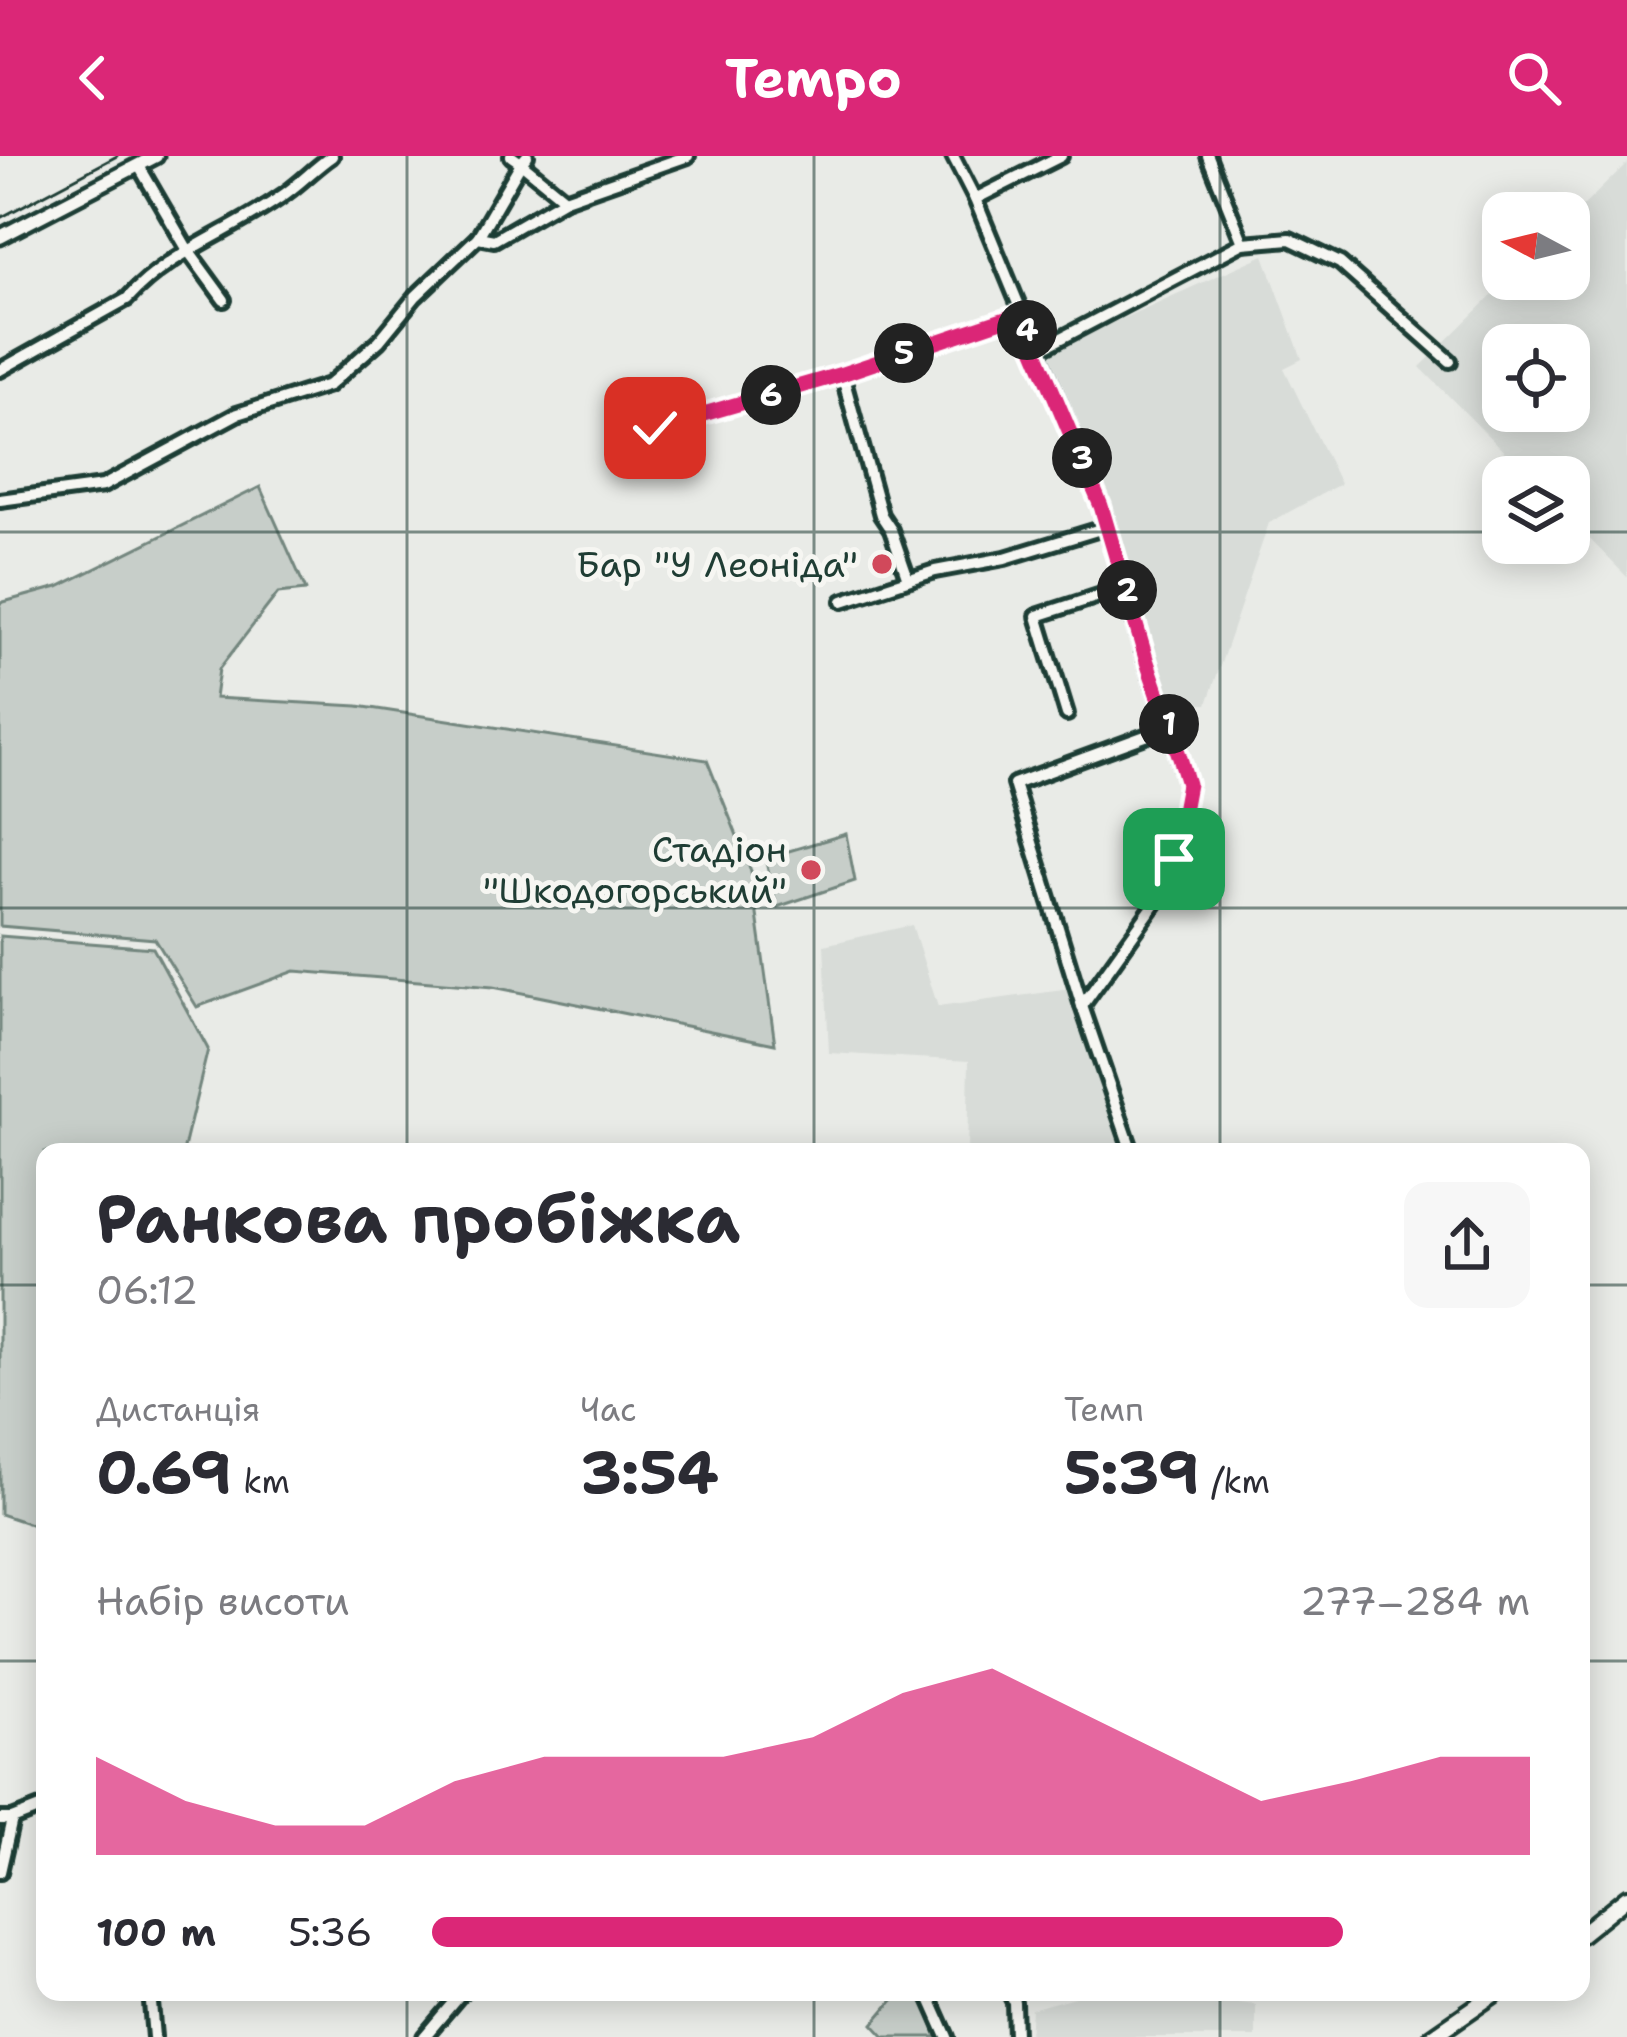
<!DOCTYPE html>
<html lang="uk">
<meta charset="utf-8">
<style>
body{margin:0;font-family:"Shantell Sans",sans-serif;background:#f7f7f7;color:#2b2b33;height:100vh;display:flex;flex-direction:column;font-size:45px;white-space:nowrap}
*{box-sizing:border-box;margin:0}
p{font-size:39px;color:#7c7c81}
.icon{flex:none;width:66px;height:66px;fill:none;stroke:currentColor;stroke-width:2;stroke-linecap:round;stroke-linejoin:round}
.map{position:relative;flex:1;overflow:hidden}
.details{position:absolute;left:36px;top:987px;width:1554px;height:858px;display:flex;flex-direction:column;background:#fff;border-radius:24px;box-shadow:0 6px 30px #0003}
.details>*{flex:none}
.needle{width:78px;rotate:277deg}
.buttons{position:absolute;left:1482px;top:36px;display:grid;gap:24px}
.buttons a{display:grid;place-items:center;width:108px;height:108px;border-radius:24px;background:#fff;box-shadow:0 6px 30px #0003;font-size:60px}
.pin{position:absolute;display:grid;place-items:center;width:102px;height:102px;color:#fff;margin:-51px;border-radius:24px;box-shadow:0 6px 18px #0006}
.km{position:absolute;width:60px;height:60px;margin:-30px;border-radius:50%;background:#222;color:#fff;font-size:33px;line-height:60px;text-align:center}
.round{display:grid;place-items:center;flex:none;width:126px;height:126px;border-radius:24px;background:#f7f7f7}
.overview{display:flex;align-items:center;justify-content:space-between;height:204px;padding:0 60px}
h1{font-size:66px;font-weight:700;line-height:90px}
.figures{display:grid;grid-template-columns:repeat(3,1fr);gap:18px;height:204px;padding:12px 60px}
.figures div{display:grid;align-content:center}
.figures b{font-size:60px;font-weight:700}
.figures small{font-size:33px;font-weight:400}
.figures p{font-size:33px}
.chart{height:336px;padding:24px 60px}
.chart p{display:flex;justify-content:space-between}
.chart svg{width:100%;height:216px;margin-top:12px;fill:#db2777;opacity:.7}
ul{padding:0 60px;list-style:none;font-size:39px}
li{display:grid;grid-template-columns:192px 144px 1fr;align-items:center;height:90px}
li i{height:30px;border-radius:15px;background:#db2777}
header{display:flex;justify-content:space-between;align-items:center;height:156px;padding:0 60px;background:#db2777;color:#fff;font-size:54px;font-weight:700}
.map>svg:first-child{display:block}
.built{fill:#d8dcd8;fill-rule:evenodd}
.green{fill:#c7cec9;stroke:#73867e;stroke-width:3}
.lines{fill:none;stroke-linecap:round;stroke-linejoin:round}
.minor-casing{stroke:#1f3d34;stroke-width:20}
.tertiary-casing{stroke:#1f3d34;stroke-width:21}
.secondary-casing{stroke:#1f3d34;stroke-width:22}
.minor{stroke:#f6f6f2;stroke-width:10}
.tertiary{stroke:#f6f6f2;stroke-width:12}
.secondary{stroke:#f6f6f2;stroke-width:14}
.tram{stroke:#1f3d34;stroke-width:3}
.route-casing{stroke:#fff;stroke-width:24}
.route{stroke:#db2777;stroke-width:15}
.grid{fill:none;stroke:#1f3d34;stroke-width:3;stroke-opacity:0.55}
.poi-dot{fill:#d1495b;stroke:#f6f6f2;stroke-width:4.5}
.labels{text-anchor:middle;dominant-baseline:central;stroke-width:10;stroke-linejoin:round;paint-order:stroke}
.poi-label{font-size:36px;fill:#1f3d34;stroke:#f6f6f2;text-anchor:end}
</style>
<header><svg class="icon" aria-label="back" viewBox="0 0 24 24"><path d="M15 5l-7 7 7 7"/></svg>Tempo<svg class="icon" aria-label="search" viewBox="0 0 24 24"><circle cx="10" cy="10" r="6"/><path d="M15 15l6 6"/></svg></header>
<div class="map">
<svg width="1627" height="1881" viewBox="0 0 1627 1881">
<rect width="100%" height="100%" fill="#e9ebe7"/>
<filter id="ink" filterUnits="userSpaceOnUse"><feTurbulence type="fractalNoise" baseFrequency=".00833" numOctaves="2"/><feDisplacementMap in="SourceGraphic" scale="24" xChannelSelector="R" yChannelSelector="G"/><feConvolveMatrix kernelMatrix="1 2 1 2 8 2 1 2 1" color-interpolation-filters="sRGB"/></filter>
<g filter="url(#ink)">
<!-- built -->
<g class="built">
<path d="M1627,7V421L1569,362V321H1529L1420,211L1509,123H1569V64ZM1503,189H1569V255H1503Z"/>
<polygon points="1264,99 1302,203 1284,212 1340,328 1269,367 1207,548 1170,547 1114,369 1043,198"/>
<polygon points="912,769 938,851 1070,833 1131,996 967,996 969,905 829,897 824,789"/>
<polygon points="1092,1836 1144,1836 1256,1849 1256,1881 1029,1881 1031,1853"/>
</g>
<!-- green -->
<g class="green">
<polygon points="260,331 306,434 278,437 219,513 215,542 358,550 707,604 751,715 775,888 493,831 295,815 197,851 155,783 0,770 0,447 58,431"/>
<polygon points="846,678 855,725 777,751 765,702"/>
<polygon points="0,780 153,792 208,893 183,996 45,996 45,1373 0,1358"/>
<polygon points="900,1836 920,1836 937,1881 885,1881 873,1868"/>
</g>
<g class="lines">
<!-- minor casing -->
<g class="minor-casing">
<g id="minor">
<polyline points="527,0 521,7 565,43"/>
<polyline points="953,0 975,43 1101,349 1146,506 1188,628 1174,703 1157,745 1082,850"/>
<polyline points="1208,0 1243,87"/>
<polyline points="139,10 189,96 224,144"/>
<polyline points="975,43 1061,0"/>
<polyline points="478,81 521,7 511,0"/>
<polyline points="1037,195 1243,87 1290,83 1340,107 1450,205"/>
<path d="M0,214L127,143C168,97 229,77 279,42C298,30 313,13 332,0"/>
<polyline points="842,218 881,359 891,374 908,423"/>
<polyline points="655,272 842,218 1020,158"/>
<polyline points="0,344 103,330 237,258 329,229 379,185 415,141 478,81 494,84 565,43 688,0"/>
<polyline points="843,445 935,415 1005,402 1107,371"/>
<polyline points="1067,558 1037,460 1126,431"/>
<polyline points="1132,996 1082,850 1014,628 1170,571"/>
<polyline points="0,1663 12,1663 45,1650"/>
<polyline points="0,1716 12,1663"/>
<polyline points="150,1836 154,1881"/>
<polyline points="927,1836 947,1881"/>
<polyline points="1009,1836 1014,1846 1015,1881"/>
<polyline points="424,1881 462,1836"/>
</g>
</g>
<!-- tertiary casing -->
<g class="tertiary-casing">
<polyline id="tertiary" points="0,81 156,0"/>
</g>
<!-- secondary casing -->
<g class="secondary-casing">
<g id="secondary">
<polyline points="1581,1778 1627,1741"/>
<polyline points="1432,1881 1497,1836"/>
</g>
</g>
<!-- minor -->
<use href="#minor" class="minor"/>
<!-- tertiary -->
<use href="#tertiary" class="tertiary"/>
<!-- secondary -->
<use href="#secondary" class="secondary"/>
<!-- tram -->
<polyline class="tram" points="0,62 117,0"/>
</g>
</g>
<g class="lines" filter="url(#ink)">
<!-- route casing -->
<g class="route-casing">
<polyline id="route" points="655,272 842,218 1020,158 1101,350 1147,506 1180,602 1188,628 1174,703"/>
</g>
<!-- route -->
<use href="#route" class="route"/>
</g>
<!-- grid -->
<path class="grid" d="M407,0V996M814,0V996M1220,0V996M0,376H1503M1569,376H1627M0,752H1627M0,1129H45M1581,1129H1627M0,1505H45M1581,1505H1627M407,1836V1881M814,1836V1881M1220,1836V1881"/>
<!-- markers -->
<g class="poi-dot">
<circle cx="882" cy="408" r="12"/>
<circle cx="811" cy="714" r="12"/>
</g>
<g class="labels">
<!-- poi labels -->
<g class="poi-label">
<text x="858" y="408">Бар "У Леоніда"</text>
<text x="787" y="693">Стадіон<tspan x="787" dy="41">"Шкодогорський"</tspan></text>
</g>
</g>
</svg>
<div class="buttons">
<a><svg class="needle" viewBox="-14 -14 28 28"><path d="M0-13l5 13h-10z" fill="#e53935"/><path d="M0 13l5-13h-10z" fill="#7c7c81"/></svg></a>
<a><svg class="icon" aria-label="locate" viewBox="0 0 24 24"><circle cx="12" cy="12" r="6"/><path d="M12 2v4M12 18v4M2 12h4M18 12h4"/></svg></a>
<a><svg class="icon" aria-label="layers" viewBox="0 0 24 24"><path d="M12 4l9 5-9 5-9-5zM3 14l9 5 9-5"/></svg></a>
</div>
<div class="pin" style="left:1174px;top:703px;background:#1e9e55"><svg class="icon" aria-label="arrive" viewBox="0 0 24 24"><path d="M6 21V4h12l-3 4 3 4H6"/></svg></div>
<div class="pin" style="left:655px;top:272px;background:#d93025"><svg class="icon" aria-label="check" viewBox="0 0 24 24"><path d="M5 12l5 5 9-10"/></svg></div>
<b class="km" style="left:1169px;top:568px">1</b>
<b class="km" style="left:1127px;top:434px">2</b>
<b class="km" style="left:1082px;top:302px">3</b>
<b class="km" style="left:1027px;top:174px">4</b>
<b class="km" style="left:904px;top:197px">5</b>
<b class="km" style="left:771px;top:239px">6</b>
<section class="details">
<div class="overview"><div><h1>Ранкова пробіжка</h1><p>06:12</p></div><a class="round"><svg class="icon" aria-label="share" viewBox="0 0 24 24"><path d="M12 15V3M7 8l5-5 5 5M5 13v7h14v-7"/></svg></a></div>
<div class="figures">
<div><p>Дистанція</p><b>0.69<small> km</small></b></div>
<div><p>Час</p><b>3:54</b></div>
<div><p>Темп</p><b>5:39<small> /km</small></b></div>
</div>
<div class="chart"><p><span>Набір висоти</span>277–284 m</p>
<svg viewBox="0 0 160 44" preserveAspectRatio="none"><path d="M0 44V24L10 33L20 38L30 38L40 29L50 24L60 24L70 24L80 20L90 11L100 6L110 15L120 24L130 33L140 29L150 24L160 24V44z"/></svg>
</div>
<ul>
<li><b>100 m</b>5:36<i style="width:83%"></i></li>
</ul>
</section>
</div>
